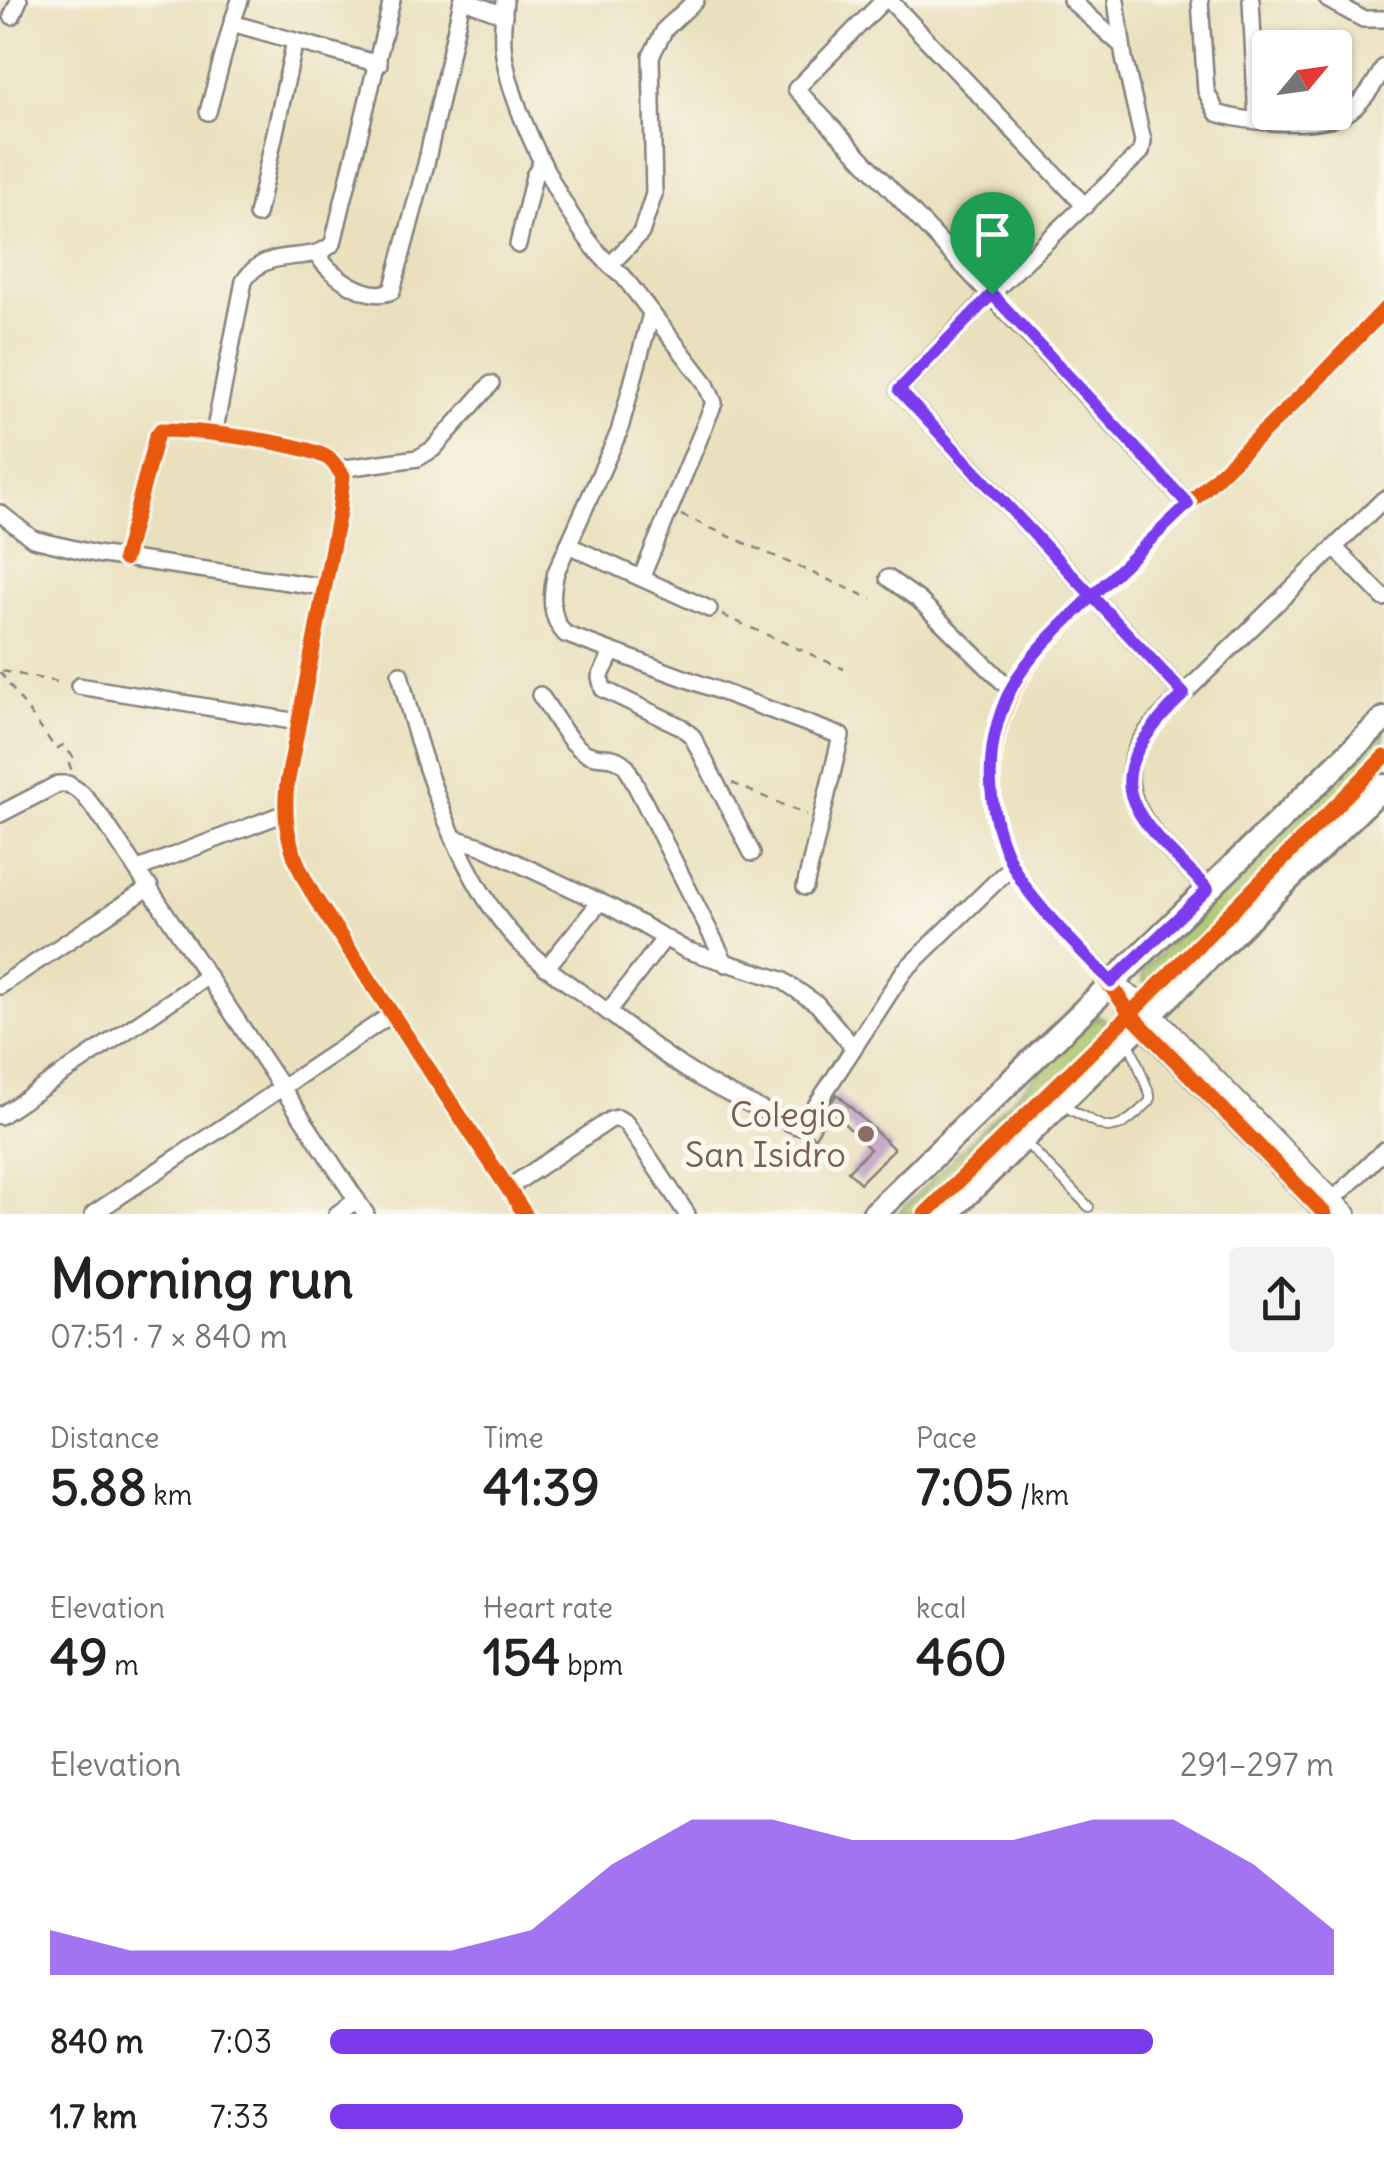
<!DOCTYPE html>
<meta charset="utf-8">
<style>
body{margin:0;font-family:Delius,sans-serif;background:#f2f2f2;color:#222;height:100vh;display:flex;flex-direction:column;font-size:38px;white-space:nowrap}
*{box-sizing:border-box;margin:0}
p{font-size:32px;color:#767676}
.icon{flex:none;width:55px;height:55px;fill:none;stroke:currentColor;stroke-width:2;stroke-linecap:round;stroke-linejoin:round}
.map{position:relative;height:1214px;overflow:hidden}
.sheet{display:flex;flex-direction:column;background:#fff;flex:1}
.sheet>*{flex:none}
.needle{width:65px;rotate:61deg}
.controls{position:absolute;left:1252px;top:30px;display:grid;gap:20px}
.controls a{display:grid;place-items:center;width:100px;height:100px;border-radius:10px;background:#fff;box-shadow:0 2px 8px #0004;font-size:50px}
.pin{position:absolute;display:grid;place-items:center;width:85px;height:85px;color:#fff;margin:-102px -42px;border-radius:50% 50% 50% 0;rotate:-45deg;box-shadow:0 0 10px #0007}
.pin .icon{rotate:45deg}
.round{display:grid;place-items:center;flex:none;width:105px;height:105px;border-radius:10px;background:#f2f2f2}
.headline{display:flex;align-items:center;justify-content:space-between;height:170px;padding:0 50px}
h1{font-size:55px;font-weight:800;line-height:75px}
.metrics{display:grid;grid-template-columns:repeat(3,1fr);gap:15px;height:170px;padding:10px 50px}
.metrics div{display:grid;align-content:center}
.metrics b{font-size:50px;font-weight:800}
.metrics small{font-size:28px;font-weight:400}
.metrics p{font-size:28px}
.chart{height:280px;padding:20px 50px}
.chart p{display:flex;justify-content:space-between}
.chart svg{width:100%;height:180px;margin-top:10px;fill:#7c3aed;opacity:.7}
ul{padding:0 50px;list-style:none;font-size:32px}
li{display:grid;grid-template-columns:160px 120px 1fr;align-items:center;height:75px}
li i{height:25px;border-radius:12px;background:#7c3aed}
.map>svg:first-child{display:block}
.green{fill:#aac46a;stroke:#667352;stroke-width:2.5}
.building{fill:#bb99c1}
.lines{fill:none;stroke-linecap:round;stroke-linejoin:round}
.service-casing{stroke:#86817c;stroke-width:12}
.minor-casing{stroke:#86817c;stroke-width:20}
.tertiary-casing{stroke:#86817c;stroke-width:22}
.primary-casing{stroke:#86817c;stroke-width:28}
.path{stroke:#86817c;stroke-width:2.5;stroke-dasharray:8 8;stroke-linecap:butt}
.service{stroke:#fff;stroke-width:8}
.minor{stroke:#fff;stroke-width:15}
.tertiary{stroke:#fff;stroke-width:18}
.primary{stroke:#fff;stroke-width:22}
.cycleway-casing{stroke:#fbf7ec;stroke-width:21}
.cycleway{stroke:#e8590c;stroke-width:15}
.route-casing{stroke:#fff;stroke-width:20}
.route{stroke:#7c3aed;stroke-width:12}
.education-dot{fill:#8d6e63;stroke:#fbf7ec;stroke-width:4}
.labels{text-anchor:middle;dominant-baseline:central;stroke-width:10;stroke-linejoin:round;paint-order:stroke}
.education-label{font-size:35px;fill:#785e54;stroke:#fbf7ec;text-anchor:end}
</style>
<div class="map">
<svg width="1384" height="1214" viewBox="0 0 1384 1214">
<rect width="100%" height="100%" fill="#fbf7ec"/>
<filter id="ink" filterUnits="userSpaceOnUse"><feTurbulence type="fractalNoise" baseFrequency=".01" numOctaves="2"/><feDisplacementMap in="SourceGraphic" scale="20" xChannelSelector="R" yChannelSelector="G"/><feConvolveMatrix kernelMatrix="1 2 1 2 8 2 1 2 1" color-interpolation-filters="sRGB"/></filter>
<filter id="wash" filterUnits="userSpaceOnUse"><feTurbulence type="fractalNoise" baseFrequency=".0048" numOctaves="4" result="noise"/><feDisplacementMap in="SourceGraphic" scale="40" xChannelSelector="R" yChannelSelector="G"/><feGaussianBlur stdDeviation="2.25" result="paint"/><feColorMatrix in="noise" values="0 0 0 0 0 0 0 0 0 0 0 0 0 0 0 0 0 1.4 0 .05"/><feComposite in="paint" operator="in"/></filter>
<g filter="url(#wash)">
<rect width="100%" height="100%" fill="#eae0bd"/>
<!-- green -->
<g class="green">
<path d="M1384,730V777L1160,993C1146,992 1142,982 1143,970Z"/>
<polygon points="1099,1016 1112,1025 1116,1033 936,1214 898,1214 1088,1023"/>
</g>
<g id="blocks">
<!-- building -->
<polygon class="building" points="837,1094 894,1149 860,1183 848,1171 870,1149 831,1110 815,1137 809,1134"/>
</g>
</g>
<g filter="url(#ink)">
<use href="#blocks" fill-opacity="0" stroke="#86817c" stroke-width="2.5"/>
<g class="lines">
<!-- service casing -->
<g class="service-casing">
<g id="service">
<path d="M1063,1106C1111,1129 1109,1141 1150,1101V1095L1129,1042"/>
<polyline points="1026,1143 1089,1207"/>
</g>
</g>
<!-- minor casing -->
<g class="minor-casing">
<g id="minor">
<polyline points="464,0 504,15"/>
<path d="M505,0C503,20 501,42 505,61C516,119 568,225 610,265L641,233L654,194L651,56L665,29L696,0"/>
<polyline points="884,0 796,89 1188,504"/>
<polyline points="889,0 1085,206"/>
<polyline points="1071,0 1121,45"/>
<polyline points="1116,0 1124,58 1143,141 1141,152 991,294 899,390 1184,694"/>
<path d="M1200,0L1206,91L1217,113C1248,123 1322,129 1350,111C1365,100 1375,83 1384,67"/>
<polyline points="1251,0 1257,121"/>
<polyline points="1328,0 1363,19 1384,19"/>
<polyline points="12,16 19,0"/>
<polyline points="232,23 240,0"/>
<polyline points="208,112 232,23 295,41"/>
<polyline points="257,215 295,41 379,64"/>
<polyline points="518,245 534,176 542,162"/>
<path d="M317,254C329,275 367,302 392,291L426,164L462,0"/>
<polyline points="610,265 623,276 705,382 714,403 642,576"/>
<path d="M651,314L619,432L556,572C551,594 549,617 565,634L841,736L805,887"/>
<path d="M214,434L244,281C268,243 311,267 333,243L392,0"/>
<polyline points="338,469 418,458 433,449 491,384"/>
<polyline points="0,513 33,539 96,554 323,587"/>
<polyline points="568,545 709,609"/>
<polyline points="1335,548 1384,598"/>
<path d="M124,559L156,437L161,430C196,430 300,442 328,458C334,462 339,470 343,476L339,512L287,784C282,829 292,859 315,898L525,1214"/>
<polyline points="888,578 919,600 1011,690"/>
<polyline points="612,653 600,677 603,689 680,726 692,736 752,853"/>
<path d="M400,674C420,757 455,866 509,931C534,961 565,981 597,1004C630,1028 660,1054 695,1075C727,1095 763,1110 797,1126L804,1124L904,971L1012,866"/>
<polyline points="79,686 298,722"/>
<path d="M540,695C553,712 568,745 588,754C603,760 613,753 626,766L726,964"/>
<polyline points="0,814 58,784 68,784 82,793 105,822 366,1214"/>
<polyline points="457,839 481,846 611,907 686,950 782,980 817,1004 853,1047"/>
<polyline points="138,869 285,813"/>
<path d="M1208,889C1158,838 1091,788 1159,718L1384,499"/>
<polyline points="546,968 600,902"/>
<path d="M1111,983C1084,952 1052,923 1028,890C972,813 983,717 1042,646L1309,388L1384,310"/>
<polyline points="0,986 150,887"/>
<polyline points="608,1012 664,939"/>
<polyline points="0,1116 208,976"/>
<polyline points="508,1188 610,1120 618,1118 626,1123 687,1214"/>
<polyline points="1325,1208 1384,1150"/>
<polyline points="93,1214 392,1014"/>
<polyline points="337,1214 357,1200"/>
</g>
</g>
<!-- tertiary casing -->
<g class="tertiary-casing">
<g id="tertiary">
<polyline points="1111,983 1141,1002 1347,1214"/>
<polyline points="1114,987 1130,1014 1325,1214"/>
</g>
</g>
<!-- primary casing -->
<g class="primary-casing">
<g id="primary">
<polyline points="874,1214 1384,719"/>
<polyline points="947,1214 1384,786"/>
</g>
</g>
<!-- path -->
<g class="path">
<polyline points="681,515 872,599"/>
<polyline points="722,615 844,669"/>
<polyline points="2,671 63,683"/>
<polyline points="0,672 56,749 63,745 75,759 69,763 72,772"/>
<polyline points="732,783 807,815"/>
</g>
<!-- service -->
<use href="#service" class="service"/>
<!-- minor -->
<use href="#minor" class="minor"/>
<!-- tertiary -->
<use href="#tertiary" class="tertiary"/>
<!-- primary -->
<use href="#primary" class="primary"/>
<!-- cycleway casing -->
<g class="cycleway-casing">
<g id="cycleway">
<path d="M124,559L156,437L161,430C196,430 300,442 328,458C334,462 339,470 343,476L339,512L287,784C282,829 292,859 315,898L525,1214"/>
<polyline points="925,1214 1130,1014 1384,757"/>
<path d="M1325,1214L1130,1014C1103,969 1063,936 1031,895C972,819 982,718 1042,646L1309,388L1384,310"/>
</g>
</g>
<!-- cycleway -->
<use href="#cycleway" class="cycleway"/>
</g>
</g>
<g class="lines" filter="url(#ink)">
<!-- route casing -->
<g class="route-casing">
<path id="route" d="M992,294L899,390L1092,596C1067,621 1039,645 1019,675C977,742 983,829 1029,892C1053,924 1084,953 1111,982L1208,889C1131,811 1089,785 1184,694L1092,596L1188,504L992,294"/>
</g>
<!-- route -->
<use href="#route" class="route"/>
</g>
<!-- markers -->
<circle class="education-dot" cx="866" cy="1134" r="10"/>
<g class="labels">
<!-- education labels -->
<g class="education-label">
<text x="846" y="1114">Colegio<tspan x="846" dy="40">San Isidro</tspan></text>
</g>
</g>
</svg>
<div class="controls">
<a><svg class="needle" viewBox="-14 -14 28 28"><path d="M0-13l5 13h-10z" fill="#e53935"/><path d="M0 13l5-13h-10z" fill="#767676"/></svg></a>
</div>
<div class="pin" style="left:992px;top:294px;background:#1e9e55"><svg class="icon" aria-label="arrive" viewBox="0 0 24 24"><path d="M6 21V4h12l-3 4 3 4H6"/></svg></div>
</div>
<section class="sheet">
<div class="headline"><div><h1>Morning run</h1><p>07:51 · 7 × 840 m</p></div><a class="round"><svg class="icon" aria-label="share" viewBox="0 0 24 24"><path d="M12 15V3M7 8l5-5 5 5M5 13v7h14v-7"/></svg></a></div>
<div class="metrics">
<div><p>Distance</p><b>5.88<small> km</small></b></div>
<div><p>Time</p><b>41:39</b></div>
<div><p>Pace</p><b>7:05<small> /km</small></b></div>
</div>
<div class="metrics">
<div><p>Elevation</p><b>49<small> m</small></b></div>
<div><p>Heart rate</p><b>154<small> bpm</small></b></div>
<div><p>kcal</p><b>460</b></div>
</div>
<div class="chart"><p><span>Elevation</span>291–297 m</p>
<svg viewBox="0 0 160 44" preserveAspectRatio="none"><path d="M0 44V33L10 38L20 38L30 38L40 38L50 38L60 33L70 17L80 6L90 6L100 11L110 11L120 11L130 6L140 6L150 17L160 33V44z"/></svg>
</div>
<ul>
<li><b>840 m</b>7:03<i style="width:82%"></i></li>
<li><b>1.7 km</b>7:33<i style="width:63%"></i></li>
</ul>
</section>
